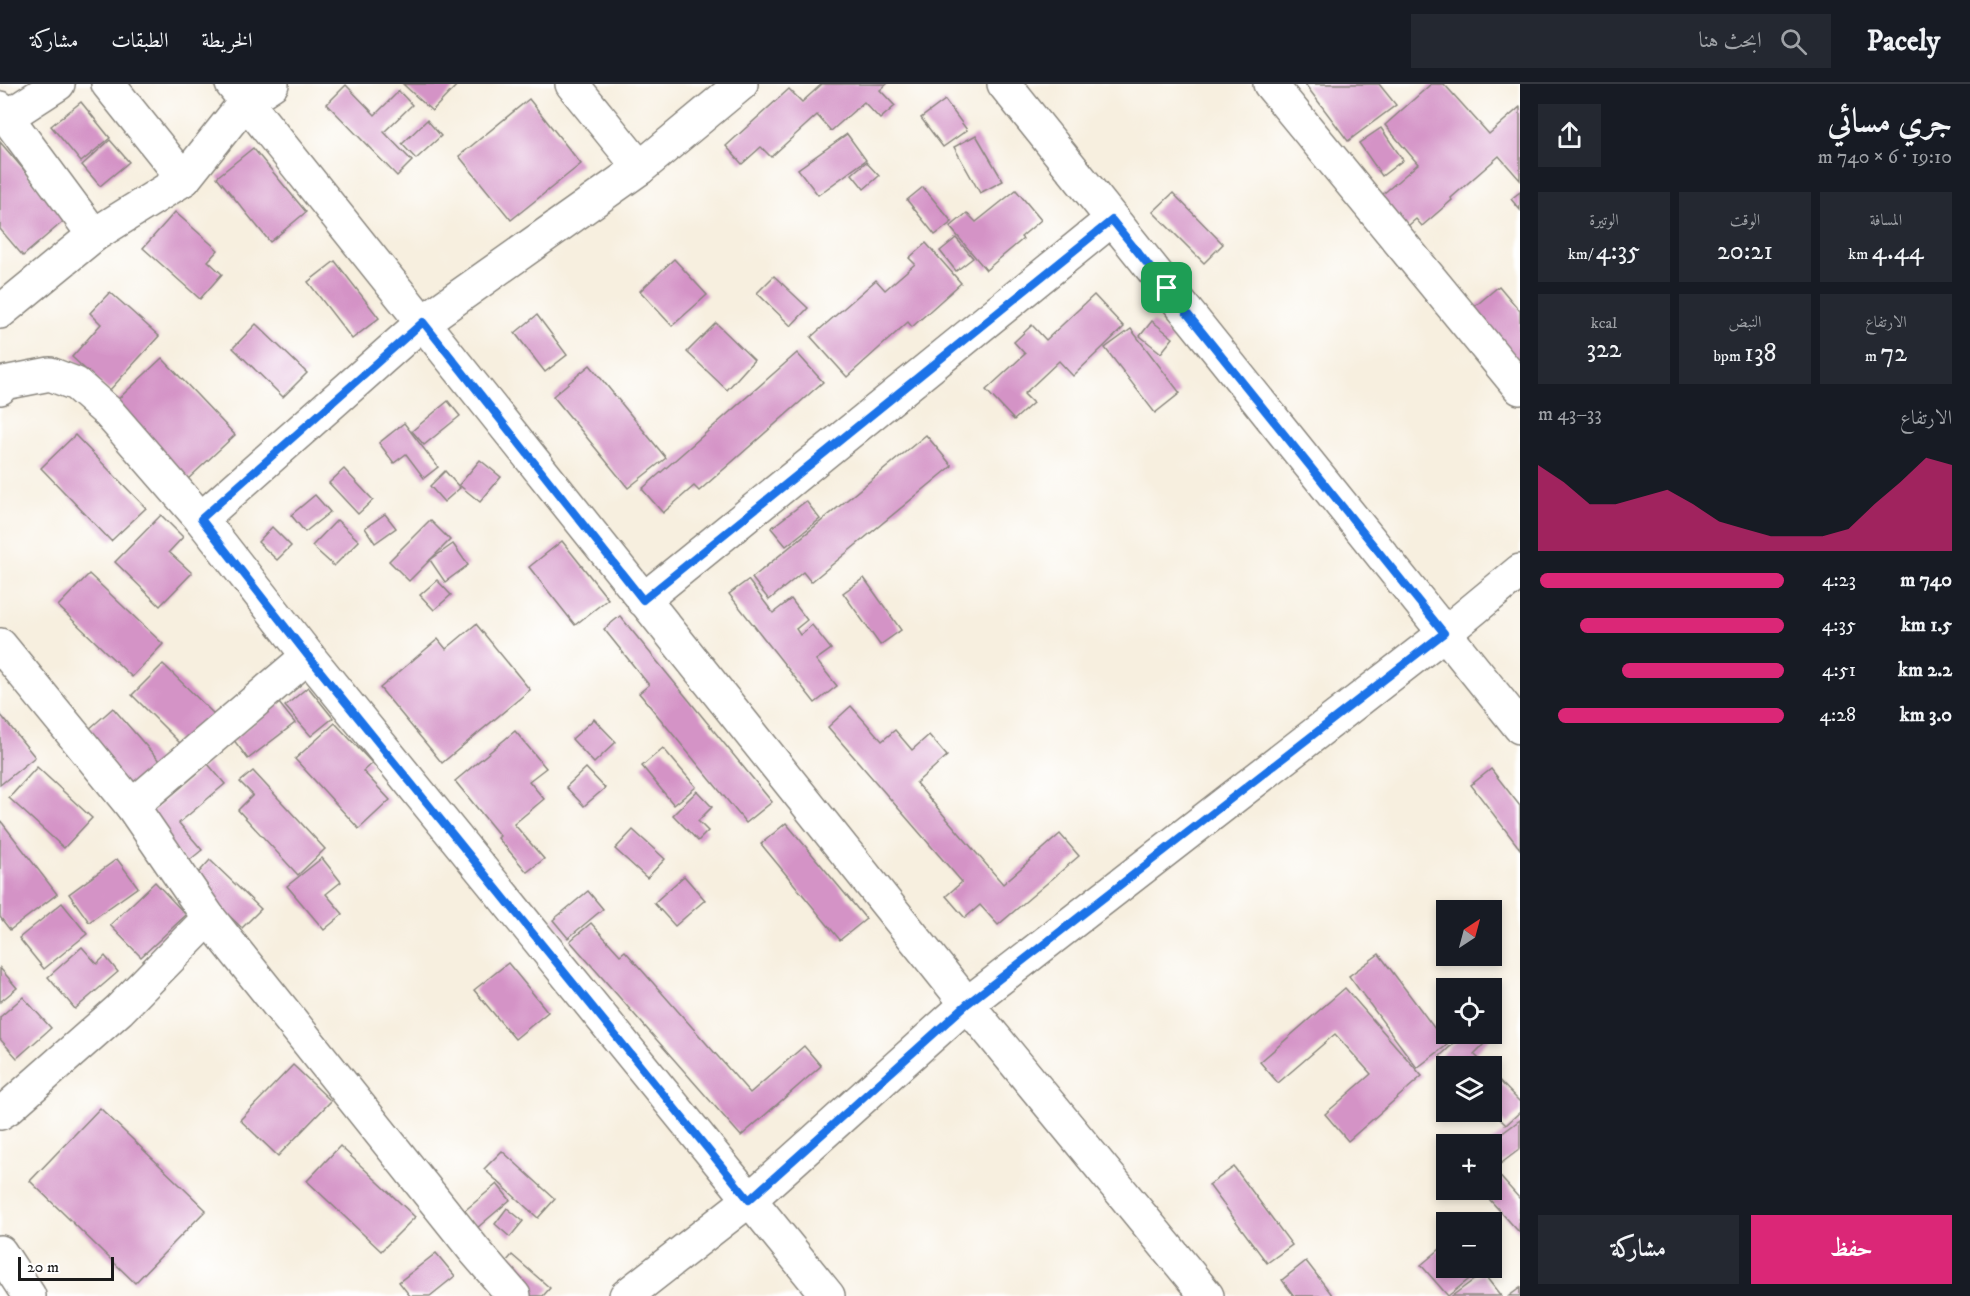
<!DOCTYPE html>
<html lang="ar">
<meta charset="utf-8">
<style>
body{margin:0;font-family:"IM FELL DW Pica",Amiri,serif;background:#242831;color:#f1f3f6;direction:rtl;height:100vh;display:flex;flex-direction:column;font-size:22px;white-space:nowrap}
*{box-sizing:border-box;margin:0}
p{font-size:20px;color:#9ea1a6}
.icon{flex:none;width:33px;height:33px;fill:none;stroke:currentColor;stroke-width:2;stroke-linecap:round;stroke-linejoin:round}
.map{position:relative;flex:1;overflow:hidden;direction:ltr}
.side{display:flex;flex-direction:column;background:#171b24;width:450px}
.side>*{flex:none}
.needle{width:39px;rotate:36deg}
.fabs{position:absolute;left:1436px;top:816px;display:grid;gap:12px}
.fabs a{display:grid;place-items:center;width:66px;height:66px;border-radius:0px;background:#171b24;box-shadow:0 3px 9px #0003;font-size:30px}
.scale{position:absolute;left:18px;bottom:15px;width:96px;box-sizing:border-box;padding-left:6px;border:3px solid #1c1c1c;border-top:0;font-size:16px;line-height:21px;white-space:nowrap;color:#1c1c1c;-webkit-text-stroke:4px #fff;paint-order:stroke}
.pin{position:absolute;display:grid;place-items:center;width:51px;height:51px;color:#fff;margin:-26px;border-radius:12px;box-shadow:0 3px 9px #0006}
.round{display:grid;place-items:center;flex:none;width:63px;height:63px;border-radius:0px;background:#242831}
.headline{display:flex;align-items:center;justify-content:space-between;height:102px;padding:0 18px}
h1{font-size:33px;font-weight:600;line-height:45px}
.metrics{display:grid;grid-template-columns:repeat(3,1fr);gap:9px;height:102px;padding:6px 18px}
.metrics div{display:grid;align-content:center;border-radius:0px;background:#242831;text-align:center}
.metrics b{font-size:26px;font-weight:600}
.metrics small{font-size:16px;font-weight:400}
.metrics p{font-size:16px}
.chart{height:168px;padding:12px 18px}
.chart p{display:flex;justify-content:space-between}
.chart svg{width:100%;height:108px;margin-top:6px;fill:#db2777;opacity:.7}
.button{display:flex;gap:12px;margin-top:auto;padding:12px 18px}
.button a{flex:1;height:69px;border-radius:0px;background:#db2777;color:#fff;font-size:24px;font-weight:600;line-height:69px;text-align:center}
.button a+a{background:#242831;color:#f1f3f6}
ul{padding:0 18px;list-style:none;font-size:20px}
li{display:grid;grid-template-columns:96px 72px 1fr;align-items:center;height:45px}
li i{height:15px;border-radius:8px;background:#db2777}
header{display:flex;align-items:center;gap:36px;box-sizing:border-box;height:84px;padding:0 30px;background:#171b24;border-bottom:2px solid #363941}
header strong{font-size:28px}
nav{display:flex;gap:33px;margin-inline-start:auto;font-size:21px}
.search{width:420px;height:54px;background:#242831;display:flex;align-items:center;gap:15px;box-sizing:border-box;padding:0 21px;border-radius:0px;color:#9ea1a6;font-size:22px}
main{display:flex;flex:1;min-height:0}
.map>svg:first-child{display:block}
.building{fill:#d493c6}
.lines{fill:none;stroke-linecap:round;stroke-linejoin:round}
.minor-casing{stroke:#8a867e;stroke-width:36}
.tertiary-casing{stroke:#8a867e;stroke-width:36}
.minor{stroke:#fff;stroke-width:33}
.tertiary{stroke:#fff;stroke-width:33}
.route-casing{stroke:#fff;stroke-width:12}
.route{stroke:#1a73e8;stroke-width:8}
</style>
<header>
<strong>Pacely</strong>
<div class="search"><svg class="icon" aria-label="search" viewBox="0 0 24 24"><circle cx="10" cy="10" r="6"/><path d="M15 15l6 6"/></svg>ابحث هنا</div>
<nav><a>الخريطة</a><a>الطبقات</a><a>مشاركة</a></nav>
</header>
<main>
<section class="side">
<div class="headline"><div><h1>جري مسائي</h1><p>19:10 · 6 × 740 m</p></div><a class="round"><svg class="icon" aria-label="share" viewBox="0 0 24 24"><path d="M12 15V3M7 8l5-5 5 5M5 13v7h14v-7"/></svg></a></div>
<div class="metrics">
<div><p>المسافة</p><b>4.44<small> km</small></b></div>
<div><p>الوقت</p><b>20:21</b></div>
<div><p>الوتيرة</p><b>4:35<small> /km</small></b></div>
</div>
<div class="metrics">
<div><p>الارتفاع</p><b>72<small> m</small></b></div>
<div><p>النبض</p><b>138<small> bpm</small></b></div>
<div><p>kcal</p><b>322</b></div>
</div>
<div class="chart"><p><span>الارتفاع</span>33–43 m</p>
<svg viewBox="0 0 160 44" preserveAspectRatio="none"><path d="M0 44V9L10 16L20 25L30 25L40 22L50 19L60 25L70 32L80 35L90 38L100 38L110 38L120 35L130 25L140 16L150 6L160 9V44z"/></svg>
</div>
<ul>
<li><b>740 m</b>4:23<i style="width:99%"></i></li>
<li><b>1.5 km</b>4:35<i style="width:83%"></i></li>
<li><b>2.2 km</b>4:51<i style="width:66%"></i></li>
<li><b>3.0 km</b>4:28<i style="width:92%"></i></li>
</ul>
<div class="button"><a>حفظ</a><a>مشاركة</a></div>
</section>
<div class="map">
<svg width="1520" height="1212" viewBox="0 0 1520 1212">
<rect width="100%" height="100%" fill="#fff"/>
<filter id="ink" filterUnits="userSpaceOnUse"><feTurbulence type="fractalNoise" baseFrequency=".0167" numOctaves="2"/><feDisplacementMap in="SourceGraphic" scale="12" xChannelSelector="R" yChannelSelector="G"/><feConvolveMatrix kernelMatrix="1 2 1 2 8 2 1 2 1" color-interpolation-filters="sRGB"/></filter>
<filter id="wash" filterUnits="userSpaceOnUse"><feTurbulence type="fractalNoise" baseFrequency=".008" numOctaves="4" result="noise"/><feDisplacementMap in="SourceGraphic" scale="24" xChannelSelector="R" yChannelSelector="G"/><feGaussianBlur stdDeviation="1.35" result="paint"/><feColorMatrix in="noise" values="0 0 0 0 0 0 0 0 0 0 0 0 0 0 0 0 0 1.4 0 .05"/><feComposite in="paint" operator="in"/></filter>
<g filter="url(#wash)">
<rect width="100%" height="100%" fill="#f7efdf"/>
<g id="blocks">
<!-- building -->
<g class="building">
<polygon points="403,0 458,0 432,27"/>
<polygon points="822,0 887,0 880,6 895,22 880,35 864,18 831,47 817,31 771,73 761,63 742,80 726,62 789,5 802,18"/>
<polygon points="1305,0 1379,0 1396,21 1348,57"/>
<polygon points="1431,0 1444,0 1489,50 1520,23 1520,96 1499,72 1451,114 1452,116 1422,142 1416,135 1402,147 1376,116 1418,80 1385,41"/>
<polygon points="346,1 375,31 399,7 412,21 384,48 412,77 397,92 327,20"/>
<polygon points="529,15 581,80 511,136 459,72"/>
<polygon points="945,16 967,46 943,63 921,34"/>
<polygon points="81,18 110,54 81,78 51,42"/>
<polygon points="427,36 441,52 416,75 402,60"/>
<polygon points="1381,44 1403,76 1382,92 1359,59"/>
<polygon points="847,50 866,76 818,111 798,85"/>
<polygon points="976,51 1003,97 980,109 954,63"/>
<polygon points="110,56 129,78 100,102 82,81"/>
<polygon points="0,58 66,135 23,172 0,145"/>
<polygon points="253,64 306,128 270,158 217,93"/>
<polygon points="866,78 879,92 864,105 852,90"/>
<polygon points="923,103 952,138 935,151 907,116"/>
<polygon points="1016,106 1041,136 1021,153 1023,155 986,186 950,143 967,129 976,138"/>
<polygon points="1520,108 1520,126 1511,115"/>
<polygon points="1173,109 1223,160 1204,179 1153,128"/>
<polygon points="175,128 218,166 208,177 222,190 200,215 143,164"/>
<polygon points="956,154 973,174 956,187 940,167"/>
<polygon points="926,159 961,199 912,243 908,238 847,293 811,253 876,196 885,206 915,180 909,174"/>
<polygon points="674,175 707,211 672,242 640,207"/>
<polygon points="335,177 379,234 352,255 308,198"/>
<polygon points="774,192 808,224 791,242 757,209"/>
<polygon points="1499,202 1520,227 1520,281 1473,224"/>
<polygon points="110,208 159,252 109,307 72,273 101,240 90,229"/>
<polygon points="1094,211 1124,243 1073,292 1059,277 1024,310 1033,319 1014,336 986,306 1025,270 1014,258 1032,241 1046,256"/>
<polygon points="537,231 567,271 545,288 515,249"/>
<polygon points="1152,237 1173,254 1161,269 1140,252"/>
<polygon points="716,239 754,276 727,306 687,268"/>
<polygon points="256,240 307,289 283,313 233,264"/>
<polygon points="1131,245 1180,309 1155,329 1105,264"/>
<polygon points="797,269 823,298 699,407 694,402 663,429 642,405"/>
<polygon points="162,274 235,351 187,396 114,319"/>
<polygon points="590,281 666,374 628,404 553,312"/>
<polygon points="448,317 460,332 424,361 412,347"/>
<polygon points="404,339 438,383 424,394 406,370 394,379 379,359"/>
<polygon points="75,351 146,424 111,457 41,384"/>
<polygon points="926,351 952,382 811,498 803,488 769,516 752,494"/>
<polygon points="480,376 501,393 480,418 459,401"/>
<polygon points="344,385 373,416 358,430 329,399"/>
<polygon points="445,387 460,404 444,418 430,402"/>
<polygon points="315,411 330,428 305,448 291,431"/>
<polygon points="806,417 820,435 786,462 771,444"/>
<polygon points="385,430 396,444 375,459 365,444"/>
<polygon points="161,431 183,453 169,468 192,489 160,522 115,478"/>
<polygon points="337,436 359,457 334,482 312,462"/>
<polygon points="430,436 450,456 409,497 389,477"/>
<polygon points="272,443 291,462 277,476 258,458"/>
<polygon points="562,457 608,515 575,541 529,483"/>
<polygon points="453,460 468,481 445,498 430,476"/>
<polygon points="89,490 163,560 132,593 58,522"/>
<polygon points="864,494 901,546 880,561 843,509"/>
<polygon points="437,496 451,511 434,526 420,511"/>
<polygon points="748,496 773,529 791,515 807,536 796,545 800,551 812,541 831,565 816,576 837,602 815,619 729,510"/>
<polygon points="620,532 772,718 746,739 639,609 649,601 604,545"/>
<polygon points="476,540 530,606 442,679 380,604 438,555 446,565"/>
<polygon points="163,580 217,633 185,664 132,611"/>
<polygon points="308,603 333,634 311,652 285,622"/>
<polygon points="279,619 295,639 248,675 233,655"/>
<polygon points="851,622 882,657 895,646 912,666 929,651 947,672 916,699 1003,800 1060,750 1079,772 998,841 980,821 965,834 946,812 962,798 828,643"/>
<polygon points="113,624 161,679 127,708 80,653"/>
<polygon points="0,630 35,673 0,701"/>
<polygon points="594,635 616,658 594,679 572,655"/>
<polygon points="335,639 372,679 363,687 390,716 359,745 295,675"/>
<polygon points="515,647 546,684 529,697 544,715 514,740 544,775 527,788 498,754 500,752 455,697"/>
<polygon points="663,664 696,703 674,721 642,682"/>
<polygon points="208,680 225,700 179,739 202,766 186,779 146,733"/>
<polygon points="37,683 92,734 64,764 9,714"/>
<polygon points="586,684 605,704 584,722 566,703"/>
<polygon points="1491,685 1520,722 1520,765 1471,701"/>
<polygon points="253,687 325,765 298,791 238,726 253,711 240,698"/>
<polygon points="697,707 712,723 698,737 708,747 698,757 673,731"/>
<polygon points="0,736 57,810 10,846 0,833"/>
<polygon points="786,739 866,835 840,856 761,760"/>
<polygon points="633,746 665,775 647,794 615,765"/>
<polygon points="322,774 341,798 326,810 343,830 324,846 287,802"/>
<polygon points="117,775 138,803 89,838 69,810"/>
<polygon points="210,776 261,825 242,844 192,796"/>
<polygon points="684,792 705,816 675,842 654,819"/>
<polygon points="155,798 186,831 141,873 110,841"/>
<polygon points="588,807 603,825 568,854 553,836"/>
<polygon points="62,819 87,850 44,885 19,854"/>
<polygon points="591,839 620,871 625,867 750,1009 804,962 821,982 741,1052 570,857"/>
<polygon points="82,863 97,880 105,872 118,888 75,925 48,893"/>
<polygon points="1379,870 1447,961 1417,984 1349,892"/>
<polygon points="508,879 548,928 515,955 474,906"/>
<polygon points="0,884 17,904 0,918"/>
<polygon points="1345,904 1422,992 1348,1057 1325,1030 1371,990 1335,950 1278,999 1260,978"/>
<polygon points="23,913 51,944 17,974 0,955 0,933"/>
<polygon points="1464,950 1488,950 1491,953 1474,970 1486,982 1449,982 1440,972"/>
<polygon points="293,981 331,1017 278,1072 240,1036"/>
<polygon points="1491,988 1520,1018 1520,1028 1506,1041 1491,1026"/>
<polygon points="100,1024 206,1126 135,1199 30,1097"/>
<polygon points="1520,1036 1520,1065 1495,1084 1491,1078 1491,1060 1488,1060"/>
<polygon points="340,1062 415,1133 381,1167 307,1097"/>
<polygon points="502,1067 555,1115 538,1134 484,1085"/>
<polygon points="1234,1083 1292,1161 1267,1179 1209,1101"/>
<polygon points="1496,1088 1520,1115 1519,1148 1481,1106 1491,1106 1491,1092"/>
<polygon points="497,1100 510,1116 477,1144 463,1128"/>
<polygon points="507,1124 523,1137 510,1153 495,1140"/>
<polygon points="1446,1160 1446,1184 1483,1184 1448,1212 1421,1181"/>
<polygon points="436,1169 455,1192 430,1212 410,1212 399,1198"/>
<polygon points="512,1171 550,1204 543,1212 529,1212 500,1185"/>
<polygon points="1306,1177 1333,1212 1294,1212 1282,1196"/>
<polygon points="1483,1189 1501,1212 1452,1212"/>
<polygon points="1520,1204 1520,1212 1509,1212"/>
</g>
</g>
</g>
<g filter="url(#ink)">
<use href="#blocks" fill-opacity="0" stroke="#8a867e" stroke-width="1.5"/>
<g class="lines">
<!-- minor casing -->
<g class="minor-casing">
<g id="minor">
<polyline points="108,0 184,95"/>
<polyline points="232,0 967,920 1207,1212"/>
<polyline points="572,0 640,84"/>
<polyline points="1270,0 1520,304"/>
<polyline points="0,24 94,151"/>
<polyline points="7,33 58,0"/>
<polyline points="0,228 94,151 184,95 246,17 272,0"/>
<polyline points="0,304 4,299 50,290 76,300 108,328 201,435 308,572 828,1212"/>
<polyline points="201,435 423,238 640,84 741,0"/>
<polyline points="643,516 1111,136"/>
<polyline points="0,561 132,722 209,834 475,1167 514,1212"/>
<polyline points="132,722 308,572"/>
<polyline points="0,1029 8,1024 119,926 209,834"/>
<polyline points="0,1168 29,1212"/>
<polyline points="626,1212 749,1116 967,920 1445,549 1520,487"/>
</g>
</g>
<!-- tertiary casing -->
<g class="tertiary-casing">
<polyline id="tertiary" points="1004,0 1520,643"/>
</g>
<!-- minor -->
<use href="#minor" class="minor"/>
<!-- tertiary -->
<use href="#tertiary" class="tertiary"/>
</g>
</g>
<g class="lines" filter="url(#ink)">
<!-- route casing -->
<g class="route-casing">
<polygon id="route" points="1112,136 1444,549 967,920 749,1116 308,572 201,435 423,238 643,516"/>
</g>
<!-- route -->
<use href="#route" class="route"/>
</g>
</svg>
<div class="fabs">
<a><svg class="needle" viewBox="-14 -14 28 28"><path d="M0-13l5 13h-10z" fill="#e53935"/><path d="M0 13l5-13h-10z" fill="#9ea1a6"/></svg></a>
<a><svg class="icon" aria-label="locate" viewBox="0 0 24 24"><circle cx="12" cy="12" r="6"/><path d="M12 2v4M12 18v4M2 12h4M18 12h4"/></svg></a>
<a><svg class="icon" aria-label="layers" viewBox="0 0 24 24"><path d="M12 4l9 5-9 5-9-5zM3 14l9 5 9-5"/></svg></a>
<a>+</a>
<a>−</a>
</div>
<div class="scale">20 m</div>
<div class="pin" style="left:1167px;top:204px;background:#1e9e55"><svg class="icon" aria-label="arrive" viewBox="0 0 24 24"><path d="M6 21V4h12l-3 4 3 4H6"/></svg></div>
</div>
</main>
